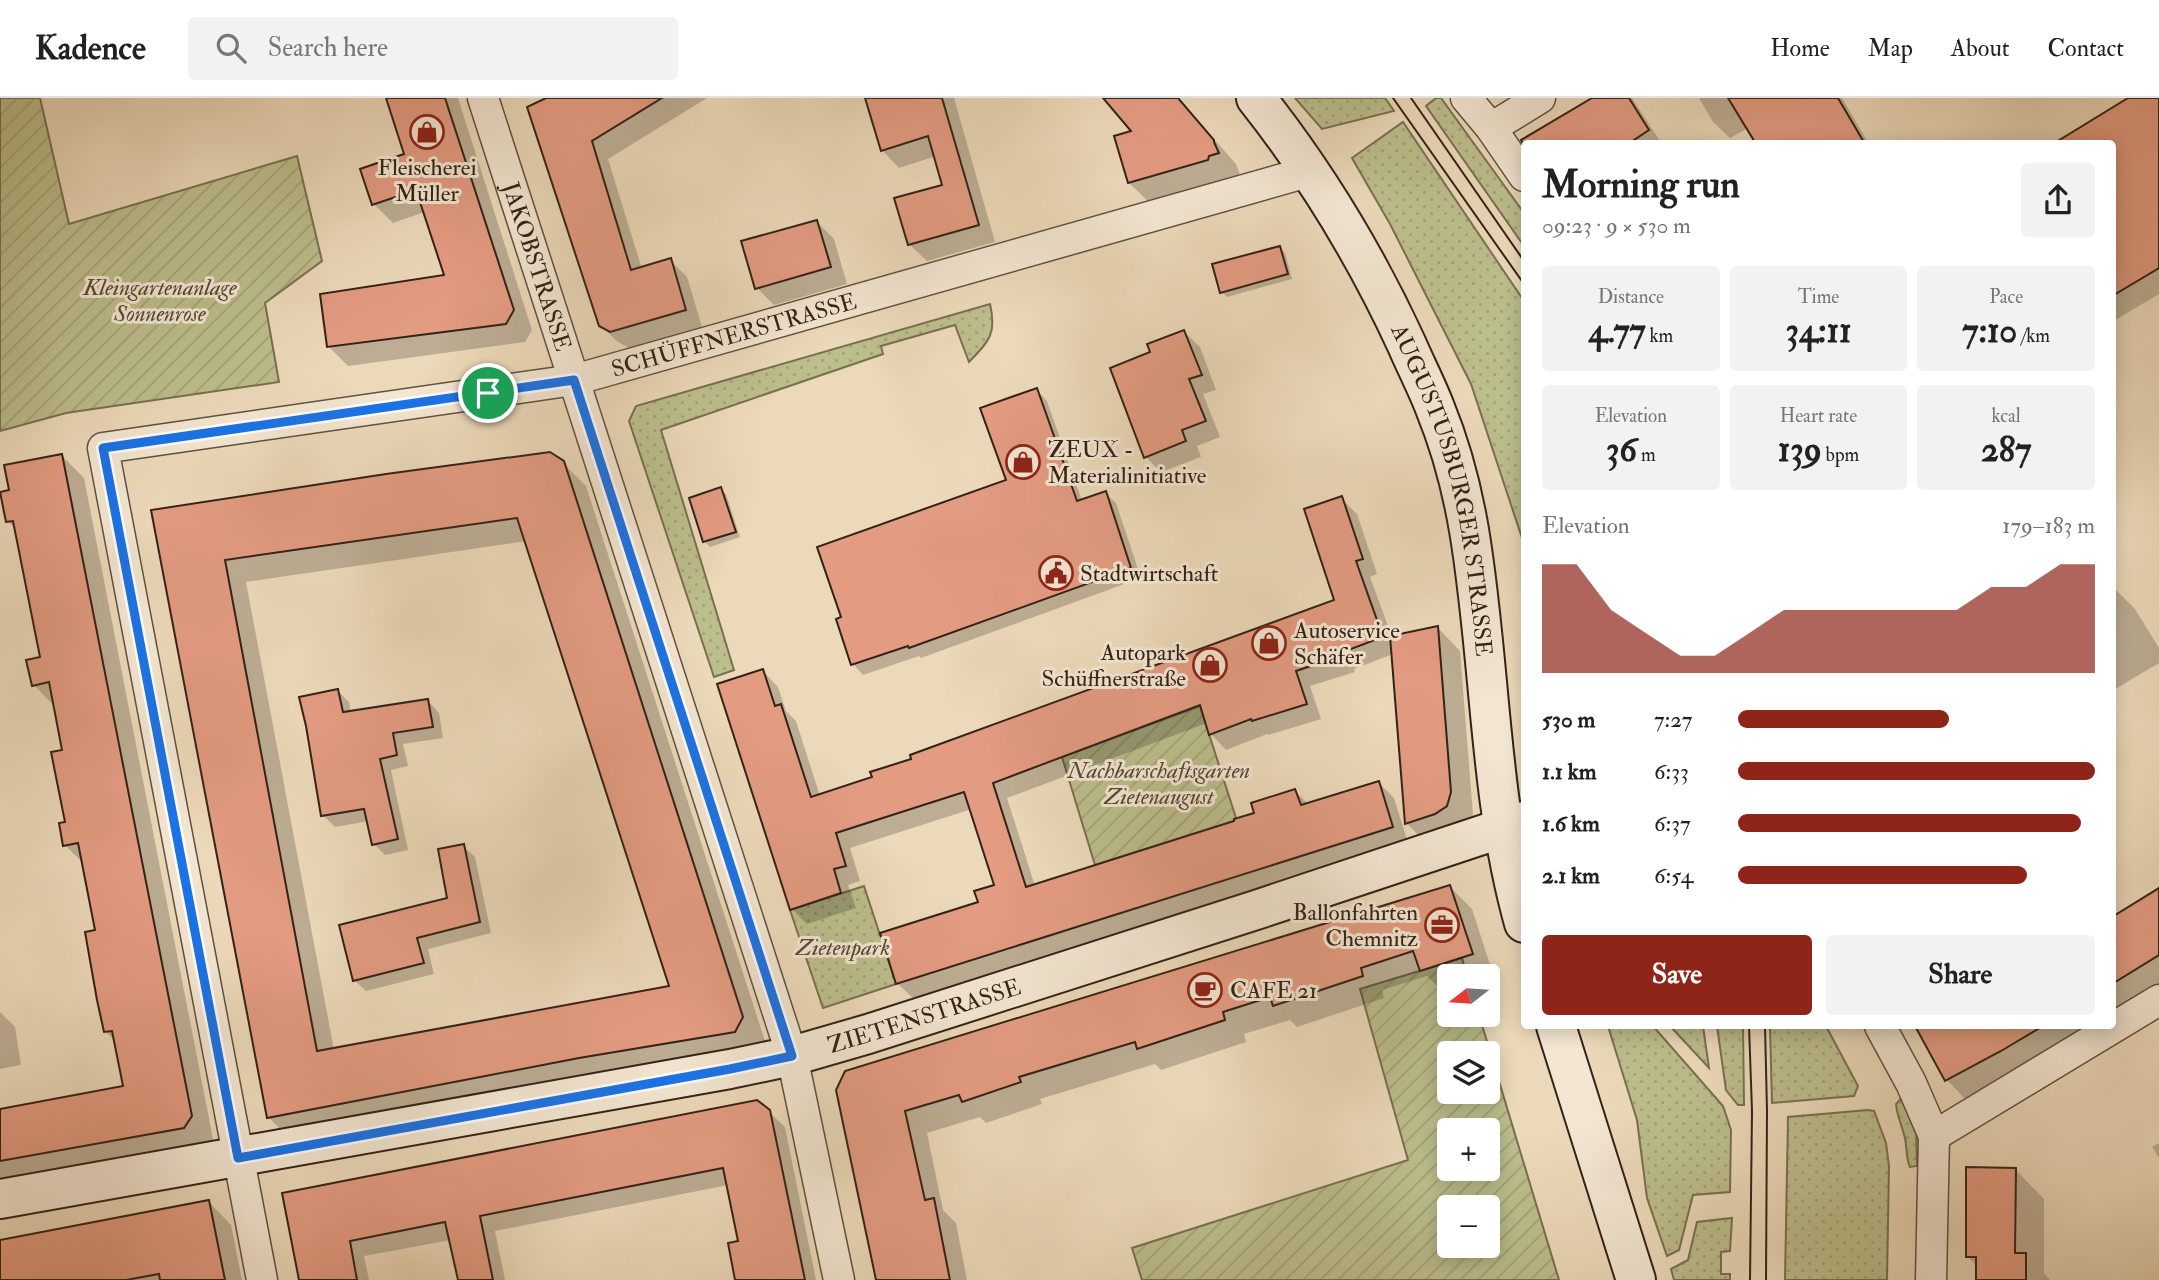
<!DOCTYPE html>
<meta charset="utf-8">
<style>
body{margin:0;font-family:"IM FELL Double Pica",serif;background:#f2f2f2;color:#222;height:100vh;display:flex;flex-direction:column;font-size:26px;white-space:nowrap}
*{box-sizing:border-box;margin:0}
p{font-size:23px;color:#767676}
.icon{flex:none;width:38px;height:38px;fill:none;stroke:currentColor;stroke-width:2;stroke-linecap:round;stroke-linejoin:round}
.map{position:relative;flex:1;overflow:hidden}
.panel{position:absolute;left:1521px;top:42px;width:595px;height:889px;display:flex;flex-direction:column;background:#fff;border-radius:7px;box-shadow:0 4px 18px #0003}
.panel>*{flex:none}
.needle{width:46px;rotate:253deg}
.controls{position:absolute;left:1437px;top:866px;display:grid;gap:14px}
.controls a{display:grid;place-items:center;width:63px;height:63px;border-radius:7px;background:#fff;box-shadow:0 4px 18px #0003;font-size:35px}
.pin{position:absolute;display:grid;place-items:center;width:60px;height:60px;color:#fff;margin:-30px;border:4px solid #fff;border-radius:50%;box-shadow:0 2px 7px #0007}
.round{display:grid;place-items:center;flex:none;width:74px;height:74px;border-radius:7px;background:#f2f2f2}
.head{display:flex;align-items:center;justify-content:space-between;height:119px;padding:0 21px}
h1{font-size:38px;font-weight:700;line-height:52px}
.figures{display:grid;grid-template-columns:repeat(3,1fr);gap:10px;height:119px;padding:7px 21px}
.figures div{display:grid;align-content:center;border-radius:7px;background:#f2f2f2;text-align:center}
.figures b{font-size:35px;font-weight:700}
.figures small{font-size:19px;font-weight:400}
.figures p{font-size:19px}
.chart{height:196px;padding:14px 21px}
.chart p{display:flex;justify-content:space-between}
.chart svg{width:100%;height:126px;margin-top:7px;fill:#8f2418;opacity:.7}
.cta{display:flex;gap:14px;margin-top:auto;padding:14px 21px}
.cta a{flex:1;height:80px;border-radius:7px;background:#8f2418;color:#fff;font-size:28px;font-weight:700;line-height:80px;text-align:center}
.cta a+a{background:#f2f2f2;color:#222}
ul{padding:0 21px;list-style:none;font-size:23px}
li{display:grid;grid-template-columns:112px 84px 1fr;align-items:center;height:52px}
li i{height:18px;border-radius:9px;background:#8f2418}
header{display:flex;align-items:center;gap:42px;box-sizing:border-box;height:98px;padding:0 35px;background:#fff;border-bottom:2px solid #e0e0e0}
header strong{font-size:33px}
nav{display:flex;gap:38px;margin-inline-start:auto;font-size:24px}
.search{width:490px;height:63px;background:#f2f2f2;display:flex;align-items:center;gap:18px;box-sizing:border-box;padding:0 24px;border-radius:7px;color:#767676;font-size:26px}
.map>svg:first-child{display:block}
.grass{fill:url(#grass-dots);stroke:#787052;stroke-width:2}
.garden{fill:url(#garden-furrows);stroke:#787052;stroke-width:2;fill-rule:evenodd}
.shadow{fill:#0003;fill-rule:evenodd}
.building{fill:#e39b81;stroke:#332218;stroke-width:2;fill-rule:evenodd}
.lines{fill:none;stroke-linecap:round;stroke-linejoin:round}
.street-casing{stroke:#615040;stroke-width:33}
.secondary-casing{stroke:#332218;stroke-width:42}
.street{stroke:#f3e6d2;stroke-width:30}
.secondary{stroke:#f3e6d2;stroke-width:38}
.tram{stroke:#332218;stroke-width:2}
.route-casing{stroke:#fff;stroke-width:14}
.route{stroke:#1a73e8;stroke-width:9}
.labels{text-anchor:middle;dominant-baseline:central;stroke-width:6;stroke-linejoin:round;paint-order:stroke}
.poi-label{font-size:23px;fill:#332218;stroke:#f3e6d2;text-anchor:start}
.street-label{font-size:23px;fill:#332218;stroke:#f3e6d2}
.park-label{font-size:23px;font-style:italic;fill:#554935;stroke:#f3e6d2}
</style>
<header>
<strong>Kadence</strong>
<div class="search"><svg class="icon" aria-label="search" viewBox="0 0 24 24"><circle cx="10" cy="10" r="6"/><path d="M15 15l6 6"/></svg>Search here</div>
<nav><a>Home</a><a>Map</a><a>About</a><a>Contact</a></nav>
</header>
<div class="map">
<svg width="2159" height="1182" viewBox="0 0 2159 1182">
<defs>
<pattern id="grass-dots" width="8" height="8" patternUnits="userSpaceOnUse" patternTransform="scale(1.75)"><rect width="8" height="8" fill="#bcbe8c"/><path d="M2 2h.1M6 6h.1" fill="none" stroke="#a2a378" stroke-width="1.8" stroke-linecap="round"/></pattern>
<pattern id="garden-furrows" width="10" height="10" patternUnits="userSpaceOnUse" patternTransform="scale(1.75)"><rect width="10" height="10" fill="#bcbe8c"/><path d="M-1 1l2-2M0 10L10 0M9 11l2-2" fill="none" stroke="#a2a378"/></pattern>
</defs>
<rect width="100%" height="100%" fill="#ecd9b9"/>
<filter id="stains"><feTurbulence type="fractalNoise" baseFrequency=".00286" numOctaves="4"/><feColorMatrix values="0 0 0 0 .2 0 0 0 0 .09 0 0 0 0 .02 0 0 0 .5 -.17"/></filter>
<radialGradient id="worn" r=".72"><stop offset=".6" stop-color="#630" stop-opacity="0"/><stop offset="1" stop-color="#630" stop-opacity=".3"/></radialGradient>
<!-- grass -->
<g class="grass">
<polygon points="1295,0 1385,0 1394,13 1322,31"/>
<polygon points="1436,0 1441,0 1524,115 1524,148 1426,8"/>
<polygon points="1403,24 1524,203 1524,446 1471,286 1390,126 1352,60"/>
<path d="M990,206C997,236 989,243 969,264L955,227L881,248L883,256L661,332L734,572L714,579L629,323L636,308Z"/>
<polygon points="864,788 896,886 823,910 790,812"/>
<polygon points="1608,928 1653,928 1723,1008 1731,1032 1730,1094 1693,1097 1679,1152 1667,1158 1647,1100 1637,1022"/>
<polygon points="1670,928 1703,928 1709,970"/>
<polygon points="1717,928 1743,928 1744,1007 1738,1007 1726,992"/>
<polygon points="1770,928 1826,928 1858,988 1854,998 1772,1005"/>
<path d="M1905,996L1916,1022L1917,1068L1910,1069C1906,1060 1907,1050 1905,1040C1902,1028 1897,1018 1896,1006Z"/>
<polygon points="1868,1012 1874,1013 1886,1045 1889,1068 1887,1182 1785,1182 1788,1019"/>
<polygon points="1732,1120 1730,1153 1721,1154 1721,1176 1730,1176 1730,1182 1674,1182 1671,1171 1688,1162 1697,1124"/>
</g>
<!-- garden -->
<g class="garden">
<polygon points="0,0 40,0 69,126 297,58 322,163 265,205 279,284 66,315 0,333"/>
<polygon points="1200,608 1236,720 1234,721 1234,723 1095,767 1062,659"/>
<path d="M1462,860L1467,878H1449V917H1479L1559,1182H1142L1132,1150L1408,1062L1360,891ZM1449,956H1488V994H1449ZM1449,1032H1488V1071H1449ZM1449,1110H1488V1148H1449Z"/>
</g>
<!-- shadow -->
<g class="shadow">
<polygon points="388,0 458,0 532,232 525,244 348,268 329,249 446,179 425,114 393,125 374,106 406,57"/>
<polygon points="550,0 707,0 608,61 642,171 670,162 687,179 702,229 629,250 618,244 600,227"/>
<polygon points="870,0 954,0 995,144 927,163 909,146 944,88 936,58 899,70 882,52"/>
<polygon points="1105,0 1178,0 1236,66 1240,77 1152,107 1129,85 1134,34"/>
<polygon points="1596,0 1632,0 1662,46 1543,46"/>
<polygon points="1699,0 1842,0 1869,46 1758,46 1748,30 1730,40 1713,24"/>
<polygon points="2132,0 2159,0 2159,196 2112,224 2112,46"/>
<polygon points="817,124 834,141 847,186 774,207 757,190"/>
<polygon points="1280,150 1285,155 1292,181 1227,199 1222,194"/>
<polygon points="1184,234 1200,249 1216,292 1203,296 1220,339 1197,348 1201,359 1161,374 1146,359 1152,255"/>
<polygon points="1037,292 1047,303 1082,403 1105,395 1116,405 1141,480 921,560 919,558 863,577 853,566 1008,383"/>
<polygon points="62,358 84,380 213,1041 206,1051 0,1089 0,1013 125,989 116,944 106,934 97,833 84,766 65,747 67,725 64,654 55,609 34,587 43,560 17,432 8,423 11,393"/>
<path d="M563,365L586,388L765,943L757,956L291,1042L269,1020L153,414ZM527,443L671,889L334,952L246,484Z"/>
<polygon points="720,391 726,396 740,439 710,449 704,443"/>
<polygon points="1341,400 1357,416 1377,476 1370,479 1392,539 1438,530 1460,553 1473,717 1469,731 1429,747 1406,725 1393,556 1354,571 1355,574 1310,588 1321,621 1268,637 1267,636 1226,652 1211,636 1207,625 1007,700 1035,788 1256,716 1295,693 1309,707 1379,685 1394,700 1408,745 913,900 897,885 996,788 972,711 850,750 860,783 848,787 856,810 807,826 792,811 763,573 778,589 786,613 796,623 820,698 874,680 914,662 1336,503"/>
<polygon points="2112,488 2135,511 2159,550 2159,565 2112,593"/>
<polygon points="338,593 349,604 351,615 428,603 439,615 443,640 403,646 408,668 391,672 408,752 385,757 374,746 369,723 335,729 323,717"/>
<polygon points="463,748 475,759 491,835 428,851 434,876 366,893 354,882 449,801"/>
<polygon points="1450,789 1472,811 1494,879 1488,881 1488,878 1449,878 1449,893 1444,895 1427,878 1382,892 1384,900 1297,929 1290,922 1244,936 1246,944 1161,972 1155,966 1040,1001 1042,1006 986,1025 980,1019 927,1035 943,1112 956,1125 967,1182 878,1182 838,992"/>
<polygon points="2159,793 2159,893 2112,921 2112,821"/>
<polygon points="0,914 15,929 21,967 0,971"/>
<polygon points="1917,928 2102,928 1969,1005 1947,982"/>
<polygon points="768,1013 785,1029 816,1182 749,1182 728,1087 495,1133 505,1182 459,1182 451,1142 364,1158 369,1182 301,1182 284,1097"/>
<polygon points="2159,1045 2159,1060 2152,1049"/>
<polygon points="2015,1071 2044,1101 2044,1175 2050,1182 1978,1182 1978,1169 1967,1158"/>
<polygon points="209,1104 231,1127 242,1182 0,1182 0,1144"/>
</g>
<!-- building -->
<g class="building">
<polygon points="386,0 445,0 514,212 506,226 327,249 320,196 444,177 416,92 372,107 360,71 404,56"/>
<polygon points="546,0 662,0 592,43 631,172 671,160 686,212 610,234 599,228 527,9"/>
<polygon points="865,0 942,0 979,127 908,147 894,100 942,87 928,38 881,53"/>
<polygon points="1103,0 1178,0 1214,42 1214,44 1219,55 1209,58 1208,62 1128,85 1114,38 1131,33"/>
<polygon points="1592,0 1629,0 1649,32 1628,46 1523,46 1521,42"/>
<polygon points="1728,0 1838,0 1865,46 1756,46"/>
<polygon points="2128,0 2159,0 2159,170 2112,198 2112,46 2053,46"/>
<polygon points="817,122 831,169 755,191 741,143"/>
<polygon points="1280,148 1288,176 1220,195 1212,166"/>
<polygon points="1184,232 1202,277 1189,281 1206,323 1182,332 1186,343 1144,360 1110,270 1150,254 1147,246"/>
<polygon points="1037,290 1077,403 1106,393 1131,470 909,550 908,548 851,567 836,521 841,519 817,449 1006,382 980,310"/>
<path d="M550,354L564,363L743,919L735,934L579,960L267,1020L151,412L386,376ZM517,420L669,888L317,953L225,462Z"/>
<polygon points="62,356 192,1018 184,1030 0,1063 0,1011 123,988 112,933 104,934 97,902 85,834 95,832 78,745 63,748 59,725 65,724 51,654 62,652 49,584 32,588 26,562 40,559 13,423 6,424 0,394 9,392 4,367"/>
<polygon points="721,389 736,434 703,444 689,400"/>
<polygon points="1342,398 1363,461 1356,463 1383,539 1340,555 1341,558 1296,573 1307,606 1252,623 1251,621 1209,637 1200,607 993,685 1026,789 1234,723 1234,721 1254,715 1251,705 1295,691 1301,707 1379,683 1393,729 896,886 880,835 978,804 974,793 994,787 964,694 836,735 846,768 834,771 841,795 790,812 717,586 763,571 775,608 781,606 811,699 872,679 870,674 911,661 910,657 1334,502 1304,411"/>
<polygon points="1438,528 1451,694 1447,708 1435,716 1405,726 1390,538"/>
<polygon points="338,591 343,614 428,601 433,629 393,635 397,657 380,661 398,741 372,747 364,711 321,718 306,628 299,599"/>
<polygon points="464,746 480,824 417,840 424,865 353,883 339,827 447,800 438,751"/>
<polygon points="1450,787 1473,856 1420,873 1413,853 1361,870 1363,878 1273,908 1270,899 1223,914 1225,922 1137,951 1135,944 1019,979 1021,984 962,1004 959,997 905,1013 925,1102 934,1100 950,1182 876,1182 836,992 845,973"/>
<polygon points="2159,790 2159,857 2112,886 2112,819"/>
<polygon points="1915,928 2043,928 2001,953 1945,983"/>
<polygon points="757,1002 770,1012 805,1182 735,1182 728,1145 738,1143 723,1070 480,1118 493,1182 458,1182 445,1124 350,1143 357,1182 299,1182 282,1095"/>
<polygon points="1966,1069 2016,1070 2015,1155 2026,1155 2026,1182 1976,1182 1976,1159 1966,1159"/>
<polygon points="209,1102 225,1182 160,1182 159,1176 126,1182 0,1182 0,1142"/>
</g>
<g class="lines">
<!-- street casing -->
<g class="street-casing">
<g id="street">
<path id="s1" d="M483,0L792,958L839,1182"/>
<polyline points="1466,0 1491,30 1524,78"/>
<polyline points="1491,30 1540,0"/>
<polyline points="1880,928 1911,985 1934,1038 1931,1182"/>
<polyline points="1934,1038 2159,902"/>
<path id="s2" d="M262,1182L103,350L574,282L1311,73"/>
</g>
</g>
<!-- secondary casing -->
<g class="secondary-casing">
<g id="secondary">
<path id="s3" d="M1256,0C1317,77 1366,158 1407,247C1416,268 1427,289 1435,310C1451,349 1462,391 1469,432C1491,562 1488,697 1524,825"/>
<polyline points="1556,928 1636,1182"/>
<path id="s4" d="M0,1101L730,971L792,958L868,936L1256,812L1524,723"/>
</g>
</g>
<!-- street -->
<use href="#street" class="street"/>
<!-- secondary -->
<use href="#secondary" class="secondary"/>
<!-- tram -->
<g class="tram">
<polyline points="1393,0 1524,186"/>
<polyline points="1411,0 1524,163"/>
<polyline points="1749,928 1752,1013 1750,1182"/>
<polyline points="1765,928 1767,1013 1766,1182"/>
</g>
</g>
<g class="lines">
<!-- route casing -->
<g class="route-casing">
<polygon id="route" points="574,282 792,958 730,971 238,1060 103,350"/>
</g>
<!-- route -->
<use href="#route" class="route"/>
</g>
<!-- icons -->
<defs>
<g id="shop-ring" transform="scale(1.75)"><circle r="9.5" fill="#f3e6d2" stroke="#8f2418" stroke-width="1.5"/><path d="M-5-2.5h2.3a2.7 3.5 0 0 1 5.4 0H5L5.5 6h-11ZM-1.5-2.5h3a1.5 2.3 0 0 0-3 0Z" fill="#8f2418"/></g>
<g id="civic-ring" transform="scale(1.75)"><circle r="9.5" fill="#f3e6d2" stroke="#8f2418" stroke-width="1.5"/><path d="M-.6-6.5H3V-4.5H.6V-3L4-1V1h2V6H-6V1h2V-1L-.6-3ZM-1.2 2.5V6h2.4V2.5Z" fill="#8f2418"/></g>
<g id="office-ring" transform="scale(1.75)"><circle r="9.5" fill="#f3e6d2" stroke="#8f2418" stroke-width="1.5"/><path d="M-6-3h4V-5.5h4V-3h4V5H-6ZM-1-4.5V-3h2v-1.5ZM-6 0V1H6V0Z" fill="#8f2418"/></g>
<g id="cafe-ring" transform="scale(1.75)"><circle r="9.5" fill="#f3e6d2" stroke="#8f2418" stroke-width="1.5"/><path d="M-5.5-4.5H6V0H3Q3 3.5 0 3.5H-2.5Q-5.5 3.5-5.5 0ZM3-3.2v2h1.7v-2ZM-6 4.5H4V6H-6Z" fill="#8f2418"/></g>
</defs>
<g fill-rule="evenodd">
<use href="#shop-ring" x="427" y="34"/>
<use href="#shop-ring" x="1023" y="364"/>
<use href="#civic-ring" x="1056" y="475"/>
<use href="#shop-ring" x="1269" y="545"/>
<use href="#shop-ring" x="1210" y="567"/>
<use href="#office-ring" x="1442" y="827"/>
<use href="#cafe-ring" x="1205" y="892"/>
</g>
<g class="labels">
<!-- poi labels -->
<g class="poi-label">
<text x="427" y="69" text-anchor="middle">Fleischerei<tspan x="427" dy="26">Müller</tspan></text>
<text x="1048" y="351">ZEUX -<tspan x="1048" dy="26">Materialinitiative</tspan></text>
<text x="1080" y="475">Stadtwirtschaft</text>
<text x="1294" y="532">Autoservice<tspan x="1294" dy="26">Schäfer</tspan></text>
<text x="1186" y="554" text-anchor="end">Autopark<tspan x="1186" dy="26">Schüffnerstraße</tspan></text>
<text x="1418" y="814" text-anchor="end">Ballonfahrten<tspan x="1418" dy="26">Chemnitz</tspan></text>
<text x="1230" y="892">CAFE 21</text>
</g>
<!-- street labels -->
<g class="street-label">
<text stroke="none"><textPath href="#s1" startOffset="177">JAKOBSTRASSE</textPath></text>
<text stroke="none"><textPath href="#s2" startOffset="1489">SCHÜFFNERSTRASSE</textPath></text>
<text stroke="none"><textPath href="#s3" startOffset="441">AUGUSTUSBURGER STRASSE</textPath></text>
<text stroke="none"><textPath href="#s4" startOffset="943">ZIETENSTRASSE</textPath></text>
</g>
<!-- park labels -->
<g class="park-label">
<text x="160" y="189">Kleingartenanlage<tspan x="160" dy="26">Sonnenrose</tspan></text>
<text x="1159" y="672">Nachbarschaftsgarten<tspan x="1159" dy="26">Zietenaugust</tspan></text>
<text x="843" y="849">Zietenpark</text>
</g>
</g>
<rect width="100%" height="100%" filter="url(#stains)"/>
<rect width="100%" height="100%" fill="url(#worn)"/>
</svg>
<div class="controls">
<a><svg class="needle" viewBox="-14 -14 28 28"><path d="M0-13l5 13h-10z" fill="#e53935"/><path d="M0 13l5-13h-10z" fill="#767676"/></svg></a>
<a><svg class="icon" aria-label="layers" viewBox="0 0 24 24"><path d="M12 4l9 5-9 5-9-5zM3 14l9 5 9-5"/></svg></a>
<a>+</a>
<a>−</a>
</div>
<div class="pin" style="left:488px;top:295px;background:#1e9e55"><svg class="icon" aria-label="arrive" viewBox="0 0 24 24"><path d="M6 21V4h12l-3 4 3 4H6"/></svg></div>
<section class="panel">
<div class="head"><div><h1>Morning run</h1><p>09:23 · 9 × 530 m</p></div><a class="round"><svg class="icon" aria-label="share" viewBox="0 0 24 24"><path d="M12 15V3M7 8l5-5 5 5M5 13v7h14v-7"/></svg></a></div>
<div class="figures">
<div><p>Distance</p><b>4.77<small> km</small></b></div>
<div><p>Time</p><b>34:11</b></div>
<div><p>Pace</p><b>7:10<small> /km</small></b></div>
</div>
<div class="figures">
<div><p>Elevation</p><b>36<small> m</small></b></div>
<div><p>Heart rate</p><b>139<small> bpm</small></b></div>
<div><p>kcal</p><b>287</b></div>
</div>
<div class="chart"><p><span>Elevation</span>179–183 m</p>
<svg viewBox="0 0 160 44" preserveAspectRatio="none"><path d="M0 44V6L10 6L20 22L30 30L40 38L50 38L60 30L70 22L80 22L90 22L100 22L110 22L120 22L130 14L140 14L150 6L160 6V44z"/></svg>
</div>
<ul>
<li><b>530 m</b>7:27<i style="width:59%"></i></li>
<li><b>1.1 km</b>6:33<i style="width:100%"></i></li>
<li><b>1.6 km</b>6:37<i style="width:96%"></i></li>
<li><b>2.1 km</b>6:54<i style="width:81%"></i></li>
</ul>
<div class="cta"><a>Save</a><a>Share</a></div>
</section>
</div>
